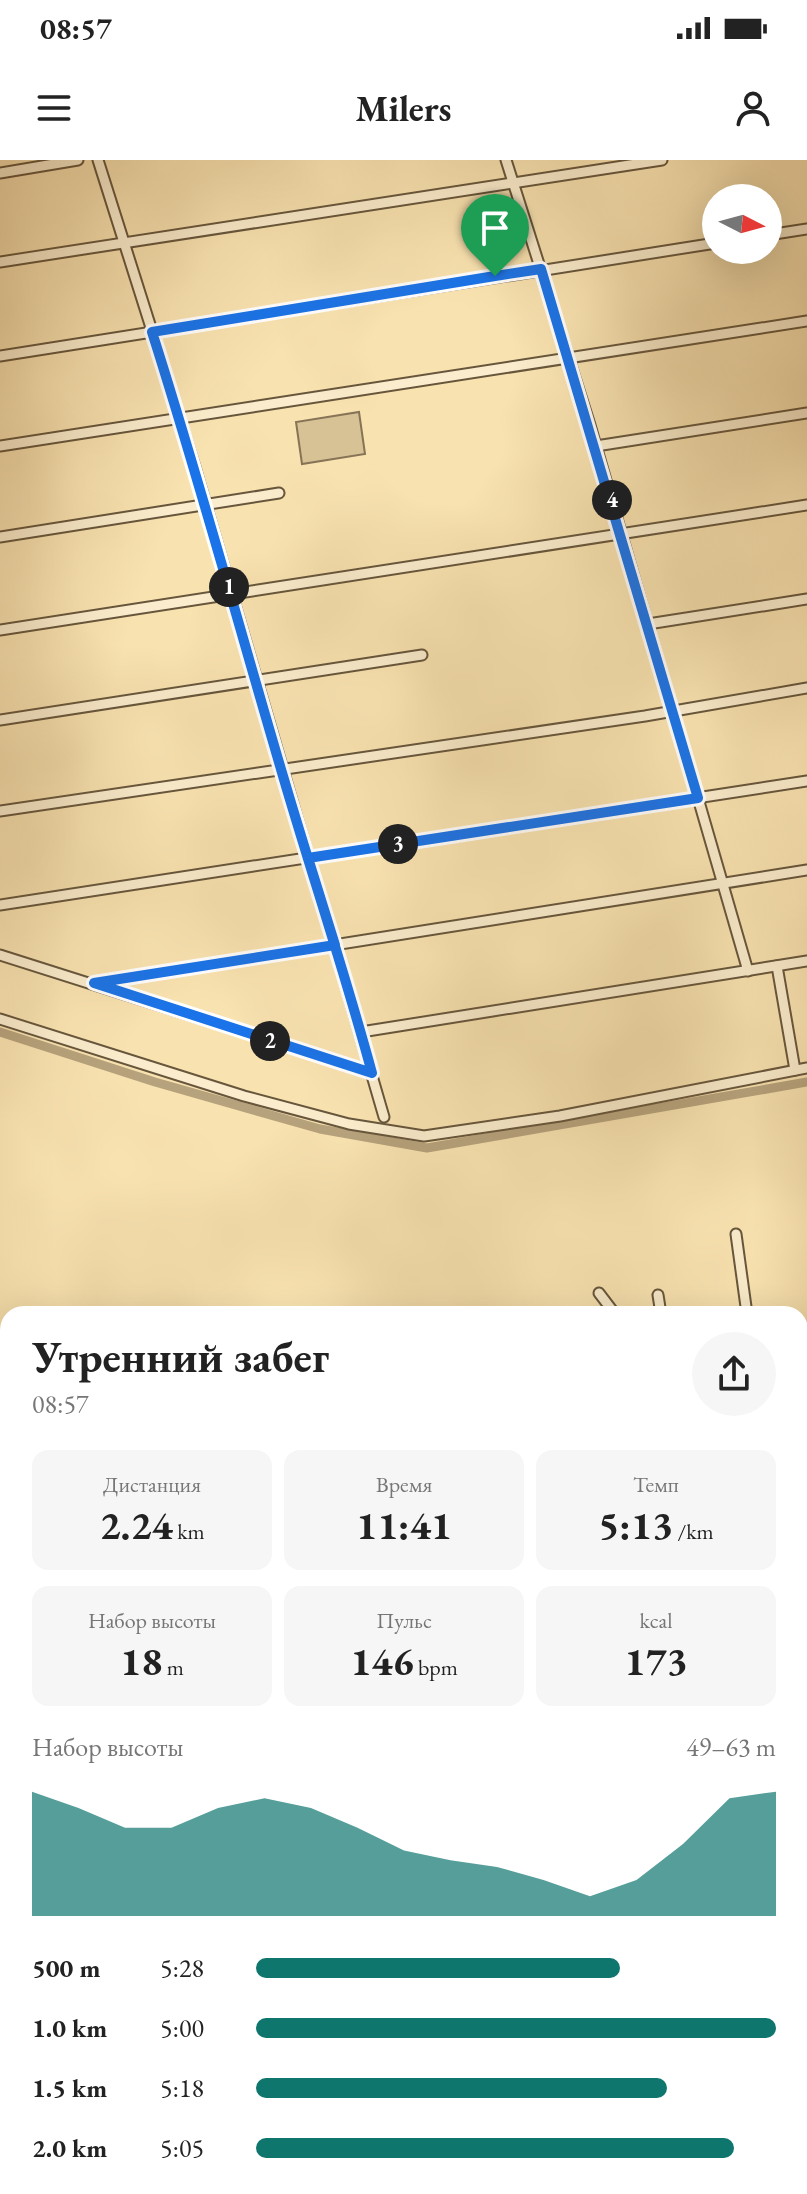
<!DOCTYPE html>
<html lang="ru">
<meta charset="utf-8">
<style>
body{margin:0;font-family:"EB Garamond",serif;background:#f6f6f6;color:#222;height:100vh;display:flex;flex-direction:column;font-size:30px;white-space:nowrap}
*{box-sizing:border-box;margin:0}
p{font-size:26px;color:#767676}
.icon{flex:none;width:44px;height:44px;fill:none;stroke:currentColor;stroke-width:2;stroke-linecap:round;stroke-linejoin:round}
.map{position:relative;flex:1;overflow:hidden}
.sheet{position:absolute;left:0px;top:1146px;width:808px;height:888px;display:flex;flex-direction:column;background:#fff;border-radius:24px 24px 0 0;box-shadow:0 8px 32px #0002}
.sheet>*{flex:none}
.needle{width:52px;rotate:96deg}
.buttons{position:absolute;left:702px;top:24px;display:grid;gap:16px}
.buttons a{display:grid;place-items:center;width:80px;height:80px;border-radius:50%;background:#fff;box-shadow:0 8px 32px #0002;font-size:40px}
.pin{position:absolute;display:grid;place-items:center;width:68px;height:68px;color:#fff;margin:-82px -34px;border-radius:50% 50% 50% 0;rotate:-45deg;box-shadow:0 0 8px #0007}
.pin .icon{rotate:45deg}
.km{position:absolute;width:40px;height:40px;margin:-20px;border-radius:50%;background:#222;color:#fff;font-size:22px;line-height:40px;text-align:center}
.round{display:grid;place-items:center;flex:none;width:84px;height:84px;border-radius:42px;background:#f6f6f6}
.overview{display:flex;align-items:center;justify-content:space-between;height:136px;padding:0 32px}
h1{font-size:44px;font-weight:700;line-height:60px}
.metrics{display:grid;grid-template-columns:repeat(3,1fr);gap:12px;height:136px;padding:8px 32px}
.metrics div{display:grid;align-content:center;border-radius:16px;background:#f6f6f6;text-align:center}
.metrics b{font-size:40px;font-weight:700}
.metrics small{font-size:22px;font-weight:400}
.metrics p{font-size:22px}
.chart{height:224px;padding:16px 32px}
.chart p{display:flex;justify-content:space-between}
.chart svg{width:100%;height:144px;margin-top:8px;fill:#0f766e;opacity:.7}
ul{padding:0 32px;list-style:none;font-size:26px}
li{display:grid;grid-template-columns:128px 96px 1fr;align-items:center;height:60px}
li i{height:20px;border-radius:10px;background:#0f766e}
.status{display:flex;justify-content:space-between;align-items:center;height:56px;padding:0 40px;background:#fff;direction:ltr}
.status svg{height:22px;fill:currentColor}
header{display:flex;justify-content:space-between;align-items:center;height:104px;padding:0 32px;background:#fff;font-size:36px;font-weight:700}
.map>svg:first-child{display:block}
.green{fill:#d7c296;stroke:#877456;stroke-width:2}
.water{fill:#b6a27c;stroke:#837153;stroke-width:2}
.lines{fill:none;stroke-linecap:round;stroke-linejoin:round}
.canal{stroke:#b6a27c;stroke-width:9}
.river{stroke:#b6a27c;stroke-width:14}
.street-casing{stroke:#67563c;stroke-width:13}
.secondary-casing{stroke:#372716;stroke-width:16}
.highway-casing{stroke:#372716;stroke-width:20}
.street{stroke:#faeccc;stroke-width:9}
.secondary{stroke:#faeccc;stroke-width:12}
.highway{stroke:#f8e2b0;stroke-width:16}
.route-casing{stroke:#fff;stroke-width:16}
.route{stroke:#1a73e8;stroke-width:10}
</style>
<div class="status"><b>08:57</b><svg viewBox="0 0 49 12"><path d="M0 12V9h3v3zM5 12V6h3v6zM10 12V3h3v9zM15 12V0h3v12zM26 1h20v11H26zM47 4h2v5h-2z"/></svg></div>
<header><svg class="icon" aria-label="menu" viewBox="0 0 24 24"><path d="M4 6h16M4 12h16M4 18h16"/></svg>Milers<svg class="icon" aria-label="person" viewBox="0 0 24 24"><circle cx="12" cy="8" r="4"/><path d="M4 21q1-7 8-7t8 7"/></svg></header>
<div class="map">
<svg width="807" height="2034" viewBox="0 0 807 2034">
<rect width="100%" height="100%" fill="#f8e2b0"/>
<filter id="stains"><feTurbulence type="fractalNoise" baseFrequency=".0025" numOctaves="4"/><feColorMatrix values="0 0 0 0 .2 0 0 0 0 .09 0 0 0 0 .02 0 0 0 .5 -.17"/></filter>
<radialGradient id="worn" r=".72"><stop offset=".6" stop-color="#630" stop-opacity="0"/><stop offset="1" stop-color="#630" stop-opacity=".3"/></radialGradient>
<!-- green -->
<polygon class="green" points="359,252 365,294 302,304 296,262"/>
<!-- water -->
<g class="water">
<polygon points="807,1949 807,2034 728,2034 736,2026 800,2026 800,1952"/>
<polygon points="396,2026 650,2026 592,2034 395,2034"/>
</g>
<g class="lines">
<!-- canal -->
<polyline class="canal" points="0,872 155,922 320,969 427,988 807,922"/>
<!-- river -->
<g class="river">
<polyline points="0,2016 8,2019"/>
<polyline points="29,2026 52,2034"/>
</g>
<!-- street casing -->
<g class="street-casing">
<g id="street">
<polyline points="98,0 195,307 384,957"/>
<polyline points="506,0 590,265 748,811"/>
<polyline points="0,13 78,0"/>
<polyline points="768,75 807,69"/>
<polyline points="0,102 662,0"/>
<polyline points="0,196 716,83"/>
<polyline points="0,286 807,161"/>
<polyline points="596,286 807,253"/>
<polyline points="0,377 279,333"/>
<polyline points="648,464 807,439"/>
<polyline points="0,470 807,345"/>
<polyline points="0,560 422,495"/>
<polyline points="0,651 645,556 807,528"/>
<polyline points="0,745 807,621"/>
<polyline points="0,795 372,913"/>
<polyline points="777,806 795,910"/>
<polyline points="94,823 807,710"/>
<polyline points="0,859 244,936 349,964 424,976 560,956 807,908"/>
<polyline points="361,872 807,801"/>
<polyline points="736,1074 747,1154"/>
<polyline points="599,1133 615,1154"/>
<polyline points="658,1135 661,1154"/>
<polyline points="800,1323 807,1329"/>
<polyline points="800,1441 807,1445"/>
<polyline points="800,1545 807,1549"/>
<polyline points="800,1662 807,1665"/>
<polyline points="800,1724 807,1735"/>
<polyline points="800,1806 807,1807"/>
<polyline points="800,1926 807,1920"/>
<polyline points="674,2034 691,2026"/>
</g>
</g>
<!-- secondary casing -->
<g class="secondary-casing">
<g id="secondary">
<polyline points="800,1308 807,1303"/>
<polyline points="0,1622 8,1622"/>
<polyline points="800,1838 807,1846"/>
</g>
</g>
<!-- highway casing -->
<g class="highway-casing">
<g id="highway">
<polyline points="0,1385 8,1411"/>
<polyline points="0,1457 8,1484"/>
<polyline points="166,2026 167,2034"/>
<polyline points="186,2026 187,2034"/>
</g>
</g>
<!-- street -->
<use href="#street" class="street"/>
<!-- secondary -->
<use href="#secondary" class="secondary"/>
<!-- highway -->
<use href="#highway" class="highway"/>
</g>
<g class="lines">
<!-- route casing -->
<g class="route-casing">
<path id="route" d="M495,116L152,172C199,319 239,467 283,616C312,715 345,813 372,913L94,823L335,785L308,698L698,638L541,109L495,116"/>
</g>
<!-- route -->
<use href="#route" class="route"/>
</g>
<rect width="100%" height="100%" filter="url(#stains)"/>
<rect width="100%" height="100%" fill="url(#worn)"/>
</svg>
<div class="buttons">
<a><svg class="needle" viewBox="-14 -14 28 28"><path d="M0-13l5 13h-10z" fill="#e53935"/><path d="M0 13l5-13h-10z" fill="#767676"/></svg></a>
</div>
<div class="pin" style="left:495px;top:116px;background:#1e9e55"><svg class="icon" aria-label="arrive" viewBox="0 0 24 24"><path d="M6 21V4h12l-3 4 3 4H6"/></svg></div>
<b class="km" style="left:229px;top:427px">1</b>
<b class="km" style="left:270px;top:881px">2</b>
<b class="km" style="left:398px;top:684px">3</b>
<b class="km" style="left:612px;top:340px">4</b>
<section class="sheet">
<div class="overview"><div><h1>Утренний забег</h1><p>08:57</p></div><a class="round"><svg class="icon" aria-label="share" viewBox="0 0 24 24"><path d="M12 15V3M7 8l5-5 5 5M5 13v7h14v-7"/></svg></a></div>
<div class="metrics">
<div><p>Дистанция</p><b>2.24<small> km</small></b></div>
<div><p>Время</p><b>11:41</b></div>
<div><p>Темп</p><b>5:13<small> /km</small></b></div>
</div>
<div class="metrics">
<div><p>Набор высоты</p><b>18<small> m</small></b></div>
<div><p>Пульс</p><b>146<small> bpm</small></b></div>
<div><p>kcal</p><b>173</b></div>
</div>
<div class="chart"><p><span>Набор высоты</span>49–63 m</p>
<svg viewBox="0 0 160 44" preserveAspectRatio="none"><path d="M0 44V6L10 11L20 17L30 17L40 11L50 8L60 11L70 17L80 24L90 27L100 29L110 33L120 38L130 33L140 22L150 8L160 6V44z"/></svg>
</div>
<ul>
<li><b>500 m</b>5:28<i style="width:70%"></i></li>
<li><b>1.0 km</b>5:00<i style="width:100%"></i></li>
<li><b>1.5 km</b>5:18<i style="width:79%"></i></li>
<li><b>2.0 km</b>5:05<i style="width:92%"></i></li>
</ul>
</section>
</div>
